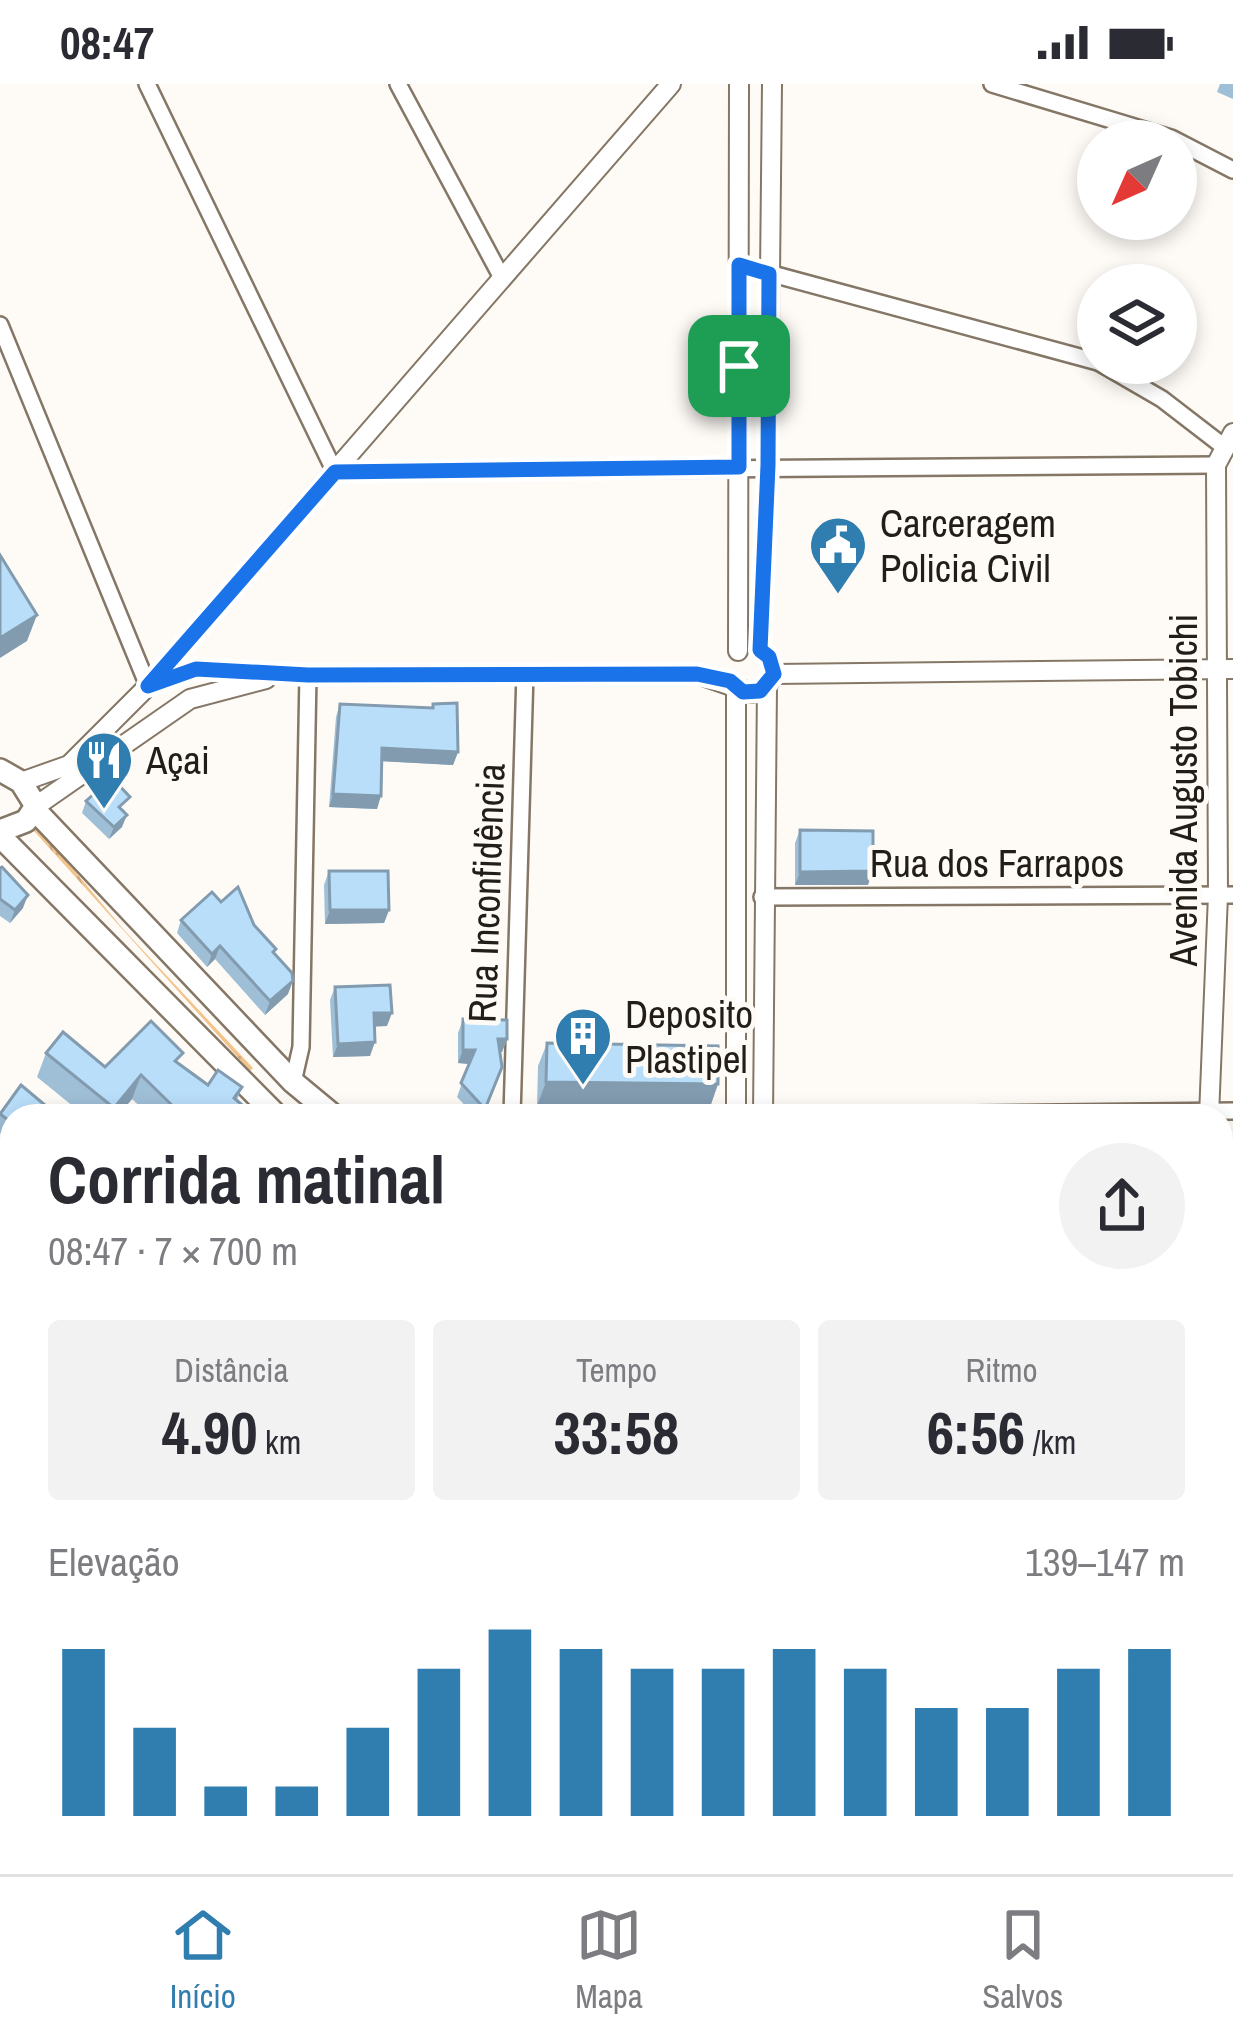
<!DOCTYPE html>
<html lang="pt">
<meta charset="utf-8">
<style>
body{margin:0;font-family:"Archivo Narrow",sans-serif;background:#f2f2f3;color:#2b2b33;height:100vh;display:flex;flex-direction:column;font-size:45px;white-space:nowrap}
*{box-sizing:border-box;margin:0}
p{font-size:39px;color:#7c7c81}
.icon{flex:none;width:66px;height:66px;fill:none;stroke:currentColor;stroke-width:2;stroke-linecap:round;stroke-linejoin:round}
.map{position:relative;flex:1;overflow:hidden}
.details{position:absolute;left:0px;top:1020px;width:1233px;height:771px;display:flex;flex-direction:column;background:#fff;border-radius:36px 36px 0 0;box-shadow:0 6px 18px #0003}
.details>*{flex:none}
.needle{width:78px;rotate:225deg}
.tools{position:absolute;left:1077px;top:36px;display:grid;gap:24px}
.tools a{display:grid;place-items:center;width:120px;height:120px;border-radius:50%;background:#fff;box-shadow:0 6px 18px #0003;font-size:60px}
.pin{position:absolute;display:grid;place-items:center;width:102px;height:102px;color:#fff;margin:-51px;border-radius:24px;box-shadow:0 6px 18px #0006}
.round{display:grid;place-items:center;flex:none;width:126px;height:126px;border-radius:63px;background:#f2f2f3}
.head{display:flex;align-items:center;justify-content:space-between;height:204px;padding:0 48px}
h1{font-size:66px;font-weight:700;line-height:90px}
.metrics{display:grid;grid-template-columns:repeat(3,1fr);gap:18px;height:204px;padding:12px 48px}
.metrics div{display:grid;align-content:center;border-radius:12px;background:#f2f2f3;text-align:center}
.metrics b{font-size:60px;font-weight:700}
.metrics small{font-size:33px;font-weight:400}
.metrics p{font-size:33px}
.chart{height:336px;padding:24px 48px}
.chart p{display:flex;justify-content:space-between}
.chart svg{width:100%;height:216px;margin-top:12px;stroke:#307daf;stroke-width:6}
.status{display:flex;justify-content:space-between;align-items:center;height:84px;padding:0 60px;background:#fff;direction:ltr}
.status svg{height:33px;fill:currentColor}
.menu{display:flex;justify-content:space-around;align-items:center;height:168px;border-top:3px solid #e1e1e2;background:#fff;font-size:33px;color:#7c7c81}
.menu a{display:grid;justify-items:center;gap:6px}
.menu .active{color:#307daf}
.map>svg:first-child{display:block}
.grass{fill:url(#grass-tufts)}
.park{fill:url(#park-crowns)}
.lines{fill:none;stroke-linecap:round;stroke-linejoin:round}
.minor-casing{stroke:#857766;stroke-width:20}
.tertiary-casing{stroke:#857766;stroke-width:22}
.secondary-casing{stroke:#857766;stroke-width:26}
.minor{stroke:#fff;stroke-width:15}
.tertiary{stroke:#fff;stroke-width:18}
.secondary{stroke:#fff;stroke-width:21}
.wall{fill:#9fbfd7}
.shaded-wall{fill:#829baf}
.building{fill:#b9defa;stroke:#829baf;stroke-width:3}
.route-casing{stroke:#fff;stroke-width:24}
.route{stroke:#1a73e8;stroke-width:15}
.labels{text-anchor:middle;dominant-baseline:central;stroke-width:10;stroke-linejoin:round;paint-order:stroke}
.poi-label{font-size:39px;fill:#231d17;stroke:#fefbf7;text-anchor:start}
.street-label{font-size:39px;fill:#231d17;stroke:#fefbf7}
</style>
<div class="status"><b>08:47</b><svg viewBox="0 0 49 12"><path d="M0 12V9h3v3zM5 12V6h3v6zM10 12V3h3v9zM15 12V0h3v12zM26 1h20v11H26zM47 4h2v5h-2z"/></svg></div>
<div class="map">
<svg width="1233" height="1790" viewBox="0 0 1233 1790">
<defs>
<pattern id="grass-tufts" width="24" height="20" patternUnits="userSpaceOnUse" patternTransform="scale(3)"><rect width="24" height="20" fill="#f3c38c"/><path d="M3 7l-1-3M5 7V3M7 7l1-3M15 17l-1-3M17 17v-4M19 17l1-3" fill="none" stroke="#d0a778"/></pattern>
<pattern id="park-crowns" width="20" height="18" patternUnits="userSpaceOnUse" patternTransform="scale(3)"><rect width="20" height="18" fill="#f3c38c"/><path d="M2 6a3 3 0 1 1 6 0M12 15a3 3 0 1 1 6 0" fill="none" stroke="#d0a778"/></pattern>
</defs>
<rect width="100%" height="100%" fill="#fefbf7"/>
<!-- grass -->
<polygon class="grass" points="38,743 124,846 253,984 250,987 34,747"/>
<!-- park -->
<polygon class="park" points="1221,1704 1233,1704 1233,1790 1222,1790"/>
<g class="lines">
<!-- minor casing -->
<g class="minor-casing">
<g id="minor">
<polyline points="147,0 335,388 1216,381"/>
<polyline points="398,0 501,192"/>
<polyline points="992,0 1171,54 1233,86"/>
<polyline points="739,181 1098,278"/>
<polyline points="0,241 148,602"/>
<polyline points="1100,279 1162,315 1223,362"/>
<polyline points="762,813 1233,811"/>
<polyline points="293,998 301,963 308,591"/>
<polyline points="512,1032 525,589"/>
<polyline points="793,1032 1233,1027"/>
<polyline points="0,1143 12,1151"/>
<polyline points="1221,1245 1233,1245"/>
<polyline points="0,1399 12,1383"/>
<polyline points="0,1423 12,1432"/>
<polyline points="225,1790 225,1779"/>
<polyline points="1036,1790 1036,1779"/>
</g>
</g>
<!-- tertiary casing -->
<g class="tertiary-casing">
<g id="tertiary">
<polyline points="760,566 768,381 772,0"/>
<polyline points="738,567 739,0"/>
<polyline points="774,590 1233,585"/>
<polyline points="154,600 196,585 308,591 697,590 752,609 767,602 774,590"/>
<polyline points="21,698 69,681 148,602 671,0"/>
<polyline points="36,722 190,615 266,595"/>
<polyline points="736,1032 736,604"/>
<polyline points="763,1032 767,602"/>
<polyline points="1209,1032 1218,811 1216,381 1233,349"/>
</g>
</g>
<!-- secondary casing -->
<g class="secondary-casing">
<g id="secondary">
<polyline points="0,686 21,698 36,722 26,737 0,747"/>
<polyline points="35,726 293,998 334,1032"/>
<polyline points="0,752 277,1032"/>
<polyline points="1221,1546 1233,1549"/>
<polyline points="1221,1578 1233,1580"/>
<polyline points="0,1659 12,1659"/>
<polyline points="1221,1667 1233,1667"/>
<polyline points="0,1687 12,1687"/>
<polyline points="1221,1688 1233,1688"/>
<polyline points="755,1779 755,1790"/>
<polyline points="1211,1790 1212,1779"/>
</g>
</g>
<!-- minor -->
<use href="#minor" class="minor"/>
<!-- tertiary -->
<use href="#tertiary" class="tertiary"/>
<!-- secondary -->
<use href="#secondary" class="secondary"/>
</g>
<!-- wall -->
<g class="wall">
<polygon points="1220,0 1233,0 1233,15 1217,8"/>
<polygon points="340,620 431,624 433,620 458,668 453,681 382,677 377,725 329,723 336,633"/>
<polygon points="86,717 125,726 123,727 122,743 109,755 82,729"/>
<polygon points="800,746 868,801 795,801 795,759"/>
<polygon points="0,784 23,824 10,839 0,832"/>
<polygon points="329,787 389,826 384,839 325,840 324,801"/>
<polygon points="221,818 254,841 274,870 288,910 265,931 215,875 207,883 177,849 181,836"/>
<polygon points="335,903 387,942 374,942 370,972 333,973 330,916"/>
<polygon points="463,935 507,955 502,968 500,968 502,983 483,1032 475,1032 457,1013 469,980 458,979 458,949"/>
<polygon points="547,959 718,1000 710,1023 537,1022 538,982"/>
<polygon points="46,969 105,983 179,980 208,1001 242,1003 237,1016 241,1020 236,1032 150,1032 132,1015 118,1032 85,1032 37,993"/>
<polygon points="0,1028 12,1032 12,1059 0,1049"/>
</g>
<!-- shaded-wall -->
<g class="shaded-wall">
<polygon points="37,531 27,557 0,574 0,554"/>
<polygon points="382,664 458,668 453,681 377,677"/>
<polygon points="333,710 381,712 377,725 329,723"/>
<polygon points="127,731 122,743 109,755 114,743"/>
<polygon points="873,787 868,801 795,801 800,788"/>
<polygon points="28,811 23,824 10,839 15,826"/>
<polygon points="330,826 389,826 384,839 325,840"/>
<polygon points="220,862 215,875 207,883 212,870"/>
<polygon points="293,897 288,910 265,931 270,917"/>
<polygon points="374,929 392,929 387,942 369,943"/>
<polygon points="498,955 507,955 502,968 493,968"/>
<polygon points="375,958 370,972 333,973 338,960"/>
<polygon points="463,966 475,966 470,980 458,979"/>
<polygon points="141,991 132,1015 118,1032 111,1032 114,1024"/>
<polygon points="546,998 718,1000 710,1023 537,1022"/>
<polygon points="12,1613 12,1641 0,1642 0,1614"/>
<polygon points="897,1779 996,1779 994,1784 895,1784"/>
</g>
<!-- building -->
<g class="building">
<polygon points="0,471 37,531 0,554"/>
<polygon points="457,619 458,668 382,664 381,712 333,710 340,620 433,624 433,620"/>
<polygon points="112,694 130,713 119,723 127,731 114,743 86,717"/>
<polygon points="800,746 873,747 873,787 800,788"/>
<polygon points="2,783 28,811 15,826 0,815 0,784"/>
<polygon points="329,787 388,787 389,826 330,826"/>
<polygon points="238,803 254,841 276,865 273,868 292,889 293,897 270,917 220,862 212,870 181,836 212,808 221,818"/>
<polygon points="390,901 392,929 374,929 375,958 338,960 335,903"/>
<polygon points="463,935 507,936 507,955 498,955 502,983 485,1025 461,999 475,966 463,966"/>
<polygon points="151,937 183,969 175,977 208,1001 218,986 242,1003 234,1014 241,1020 232,1032 183,1032 141,991 114,1024 46,969 63,948 105,983"/>
<polygon points="547,959 718,962 718,1000 546,998"/>
<polygon points="21,1001 58,1032 12,1032 12,1039 0,1030"/>
<polygon points="0,1575 12,1575 12,1613 0,1614"/>
</g>
<g class="lines">
<!-- route casing -->
<g class="route-casing">
<polygon id="route" points="739,181 769,190 768,381 760,566 769,573 774,590 760,607 743,608 730,597 697,590 308,591 196,585 148,602 335,388 739,383"/>
</g>
<!-- route -->
<use href="#route" class="route"/>
</g>
<!-- icons -->
<defs>
<g id="civic-pin" transform="scale(3)"><path d="M0 17L-7.5 6A9.5 9.5 0 1 1 7.5 6Z" fill="#307daf" stroke="#fefbf7"/><path d="M-.6-6.5H3V-4.5H.6V-3L4-1V1h2V6H-6V1h2V-1L-.6-3ZM-1.2 2.5V6h2.4V2.5Z" fill="#fff"/></g>
<g id="restaurant-pin" transform="scale(3)"><path d="M0 17L-7.5 6A9.5 9.5 0 1 1 7.5 6Z" fill="#307daf" stroke="#fefbf7"/><path d="M-5-6h1v4h1v-4h1v4h1v-4h1v5L-1.5 .5V6h-2V.5L-5-1ZM5-6V6H3V1.5H1.5Q1.5-4 5-6Z" fill="#fff"/></g>
<g id="building-pin" transform="scale(3)"><path d="M0 17L-7.5 6A9.5 9.5 0 1 1 7.5 6Z" fill="#307daf" stroke="#fefbf7"/><path d="M-4-6H4V6H1V3H-1V6H-4ZM-2.5-4.3h1.7v1.8h-1.7ZM.8-4.3h1.7v1.8H.8ZM-2.5-1h1.7V.8h-1.7ZM.8-1h1.7V.8H.8Z" fill="#fff"/></g>
</defs>
<g fill-rule="evenodd">
<use href="#civic-pin" x="838" y="461"/>
<use href="#restaurant-pin" x="104" y="676"/>
<use href="#building-pin" x="583" y="952"/>
</g>
<g class="labels">
<!-- poi labels -->
<g class="poi-label">
<text x="880" y="439">Carceragem<tspan x="880" dy="45">Policia Civil</tspan></text>
<text x="146" y="676">Açai</text>
<text x="625" y="930">Deposito<tspan x="625" dy="45">Plastipel</tspan></text>
</g>
<!-- street labels -->
<g class="street-label">
<text transform="translate(1183 706) rotate(-90)">Avenida Augusto Tobichi</text>
<text x="997" y="779">Rua dos Farrapos</text>
<text transform="translate(486 809) rotate(-88)">Rua Inconfidência</text>
</g>
</g>
</svg>
<div class="tools">
<a><svg class="needle" viewBox="-14 -14 28 28"><path d="M0-13l5 13h-10z" fill="#e53935"/><path d="M0 13l5-13h-10z" fill="#7c7c81"/></svg></a>
<a><svg class="icon" aria-label="layers" viewBox="0 0 24 24"><path d="M12 4l9 5-9 5-9-5zM3 14l9 5 9-5"/></svg></a>
</div>
<div class="pin" style="left:739px;top:282px;background:#1e9e55"><svg class="icon" aria-label="arrive" viewBox="0 0 24 24"><path d="M6 21V4h12l-3 4 3 4H6"/></svg></div>
<section class="details">
<div class="head"><div><h1>Corrida matinal</h1><p>08:47 · 7 × 700 m</p></div><a class="round"><svg class="icon" aria-label="share" viewBox="0 0 24 24"><path d="M12 15V3M7 8l5-5 5 5M5 13v7h14v-7"/></svg></a></div>
<div class="metrics">
<div><p>Distância</p><b>4.90<small> km</small></b></div>
<div><p>Tempo</p><b>33:58</b></div>
<div><p>Ritmo</p><b>6:56<small> /km</small></b></div>
</div>
<div class="chart"><p><span>Elevação</span>139–147 m</p>
<svg viewBox="0 0 160 44" preserveAspectRatio="none"><path d="M5 44V10M15 44V26M25 44V38M35 44V38M45 44V26M55 44V14M65 44V6M75 44V10M85 44V14M95 44V14M105 44V10M115 44V14M125 44V22M135 44V22M145 44V14M155 44V10"/></svg>
</div>
</section>
</div>
<nav class="menu">
<a class="active"><svg class="icon" aria-label="home" viewBox="0 0 24 24"><path d="M3 11l9-7 9 7M6 9v11h12V9"/></svg>Início</a>
<a><svg class="icon" aria-label="map" viewBox="0 0 24 24"><path d="M3 6l6-2 6 2 6-2v14l-6 2-6-2-6 2zM9 4v14M15 6v14"/></svg>Mapa</a>
<a><svg class="icon" aria-label="saved" viewBox="0 0 24 24"><path d="M7 4h10v16l-5-4-5 4z"/></svg>Salvos</a>
</nav>
